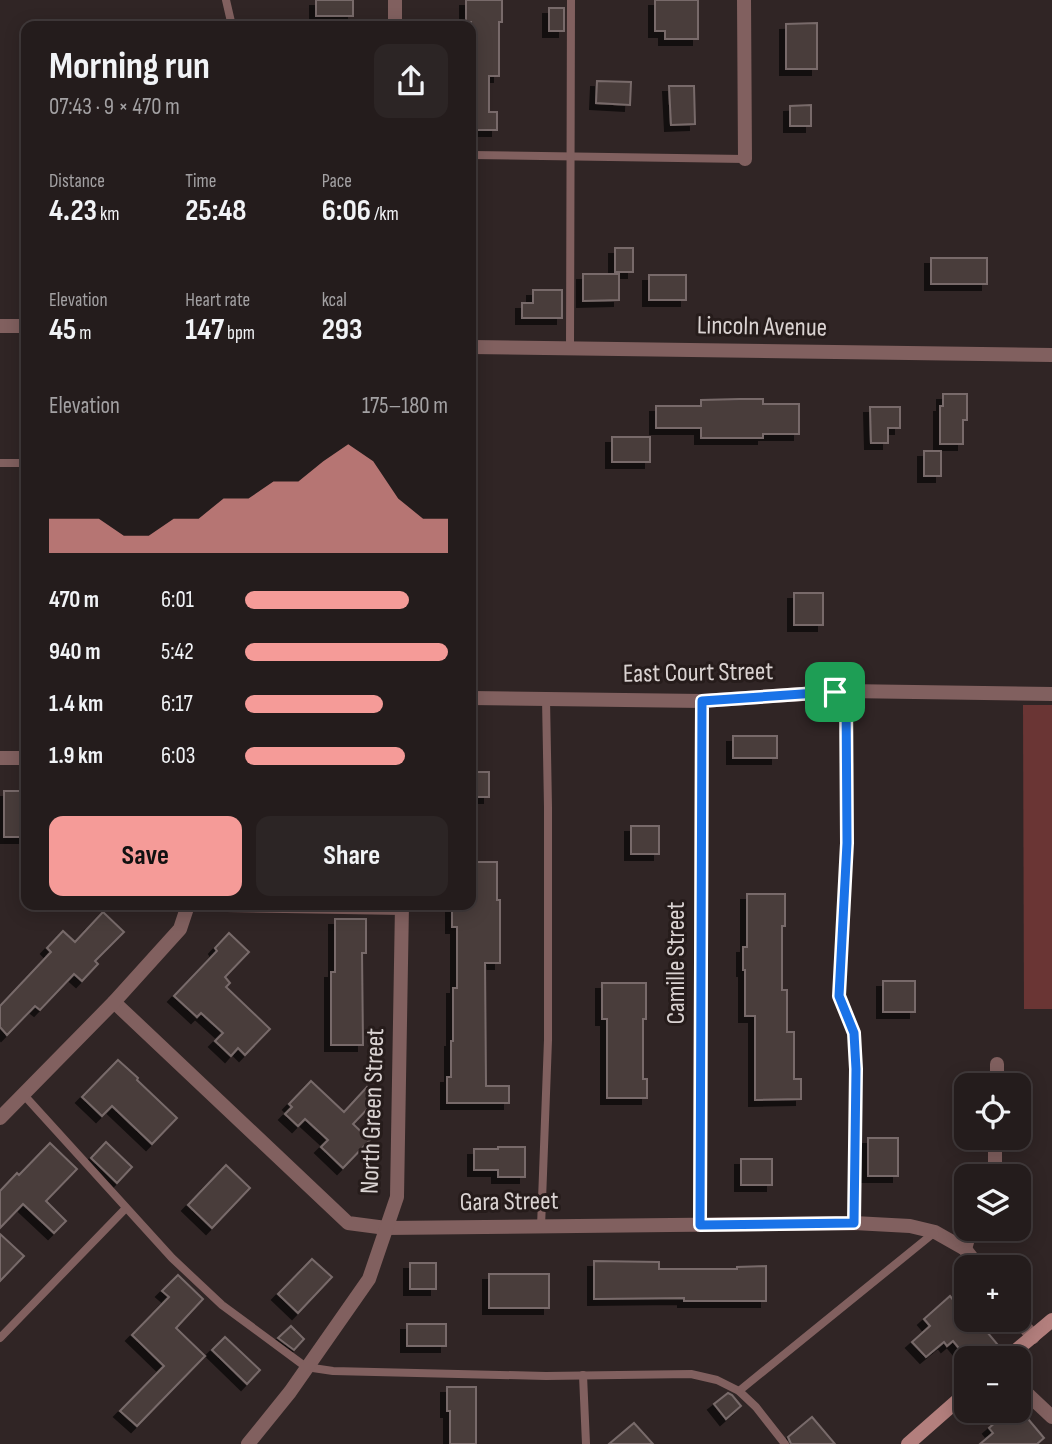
<!DOCTYPE html>
<meta charset="utf-8">
<style>
body{margin:0;font-family:"Sofia Sans Condensed",sans-serif;background:#2c2525;color:#f1f3f6;height:100vh;display:flex;flex-direction:column;font-size:26px;white-space:nowrap}
*{box-sizing:border-box;margin:0}
p{font-size:23px;color:#a3a1a3}
.icon{flex:none;width:38px;height:38px;fill:none;stroke:currentColor;stroke-width:2;stroke-linecap:round;stroke-linejoin:round}
.map{position:relative;flex:1;overflow:hidden}
.sheet{position:absolute;left:21px;top:21px;width:455px;height:889px;display:flex;flex-direction:column;background:#241c1c;border-radius:14px;box-shadow:0 4px 18px #0003,0 0 0 2px #413a3b}
.sheet>*{flex:none}
.tools{position:absolute;left:954px;top:1073px;display:grid;gap:14px}
.tools a{display:grid;place-items:center;width:77px;height:77px;border-radius:14px;background:#241c1c;box-shadow:0 4px 18px #0003,0 0 0 2px #413a3b;font-size:35px}
.pin{position:absolute;display:grid;place-items:center;width:60px;height:60px;color:#fff;margin:-30px;border-radius:14px;box-shadow:0 4px 10px #0006}
.round{display:grid;place-items:center;flex:none;width:74px;height:74px;border-radius:14px;background:#2c2525}
.head{display:flex;align-items:center;justify-content:space-between;height:119px;padding:0 28px}
h1{font-size:38px;font-weight:700;line-height:52px}
.metrics{display:grid;grid-template-columns:repeat(3,1fr);gap:10px;height:119px;padding:7px 28px}
.metrics div{display:grid;align-content:center}
.metrics b{font-size:30px;font-weight:700}
.metrics small{font-size:19px;font-weight:400}
.metrics p{font-size:19px}
.chart{height:196px;padding:14px 28px}
.chart p{display:flex;justify-content:space-between}
.chart svg{width:100%;height:126px;margin-top:7px;fill:#f59b98;opacity:.7}
.button{display:flex;gap:14px;margin-top:auto;padding:14px 28px}
.button a{flex:1;height:80px;border-radius:14px;background:#f59b98;color:#111;font-size:28px;font-weight:700;line-height:80px;text-align:center}
.button a+a{background:#2c2525;color:#f1f3f6}
ul{padding:0 28px;list-style:none;font-size:23px}
li{display:grid;grid-template-columns:112px 84px 1fr;align-items:center;height:52px}
li i{height:18px;border-radius:9px;background:#f59b98}
.map>svg:first-child{display:block}
.green{fill:#6a3534}
.building{fill:#483c3b;stroke:#786b6a;stroke-width:2;filter:url(#shadow)}
.lines{fill:none;stroke-linecap:round;stroke-linejoin:round}
.service{stroke:#81605f;stroke-width:8}
.minor{stroke:#81605f;stroke-width:14}
.secondary{stroke:#b37f7d;stroke-width:14}
.route-casing{stroke:#fff;stroke-width:14}
.route{stroke:#1a73e8;stroke-width:9}
.labels{text-anchor:middle;dominant-baseline:central;stroke-width:6;stroke-linejoin:round;paint-order:stroke}
.street-label{font-size:26px;fill:#dad3d2;stroke:#261c1b}
</style>
<div class="map">
<svg width="1052" height="1444" viewBox="0 0 1052 1444">
<defs>
<filter id="shadow"><feDropShadow dx="-6" dy="6" stdDeviation="0" flood-color="#0009"/></filter>
</defs>
<rect width="100%" height="100%" fill="#302525"/>
<!-- green -->
<polygon class="green" points="1023,705 1052,705 1052,1009 1024,1009"/>
<!-- building -->
<g class="building">
<rect x="316" y="0" width="37" height="16"/>
<polygon points="466,0 502,0 502,22 499,22 499,76 489,76 489,112 497,112 497,130 471,130 471,22 466,22"/>
<polygon points="655,0 698,0 698,39 665,39 665,31 655,31"/>
<rect x="549" y="8" width="15" height="23"/>
<polygon points="817,23 817,69 786,69 786,24"/>
<polygon points="597,81 631,82 630,105 596,103"/>
<polygon points="669,86 694,86 695,124 671,125"/>
<polygon points="811,105 811,126 790,126 790,106"/>
<rect x="615" y="248" width="18" height="24"/>
<rect x="931" y="258" width="56" height="26"/>
<polygon points="583,274 619,274 619,300 583,301"/>
<rect x="649" y="275" width="37" height="25"/>
<polygon points="533,290 562,290 562,318 522,318 522,303 533,303"/>
<polygon points="943,394 967,394 967,420 963,420 963,444 940,444 940,406 943,406"/>
<polygon points="740,399 763,399 763,404 799,404 799,434 763,434 763,438 701,438 701,428 656,428 656,406 701,406 701,400"/>
<polygon points="870,407 900,407 900,428 888,428 888,443 871,443"/>
<rect x="612" y="437" width="38" height="25"/>
<rect x="924" y="451" width="17" height="25"/>
<rect x="794" y="593" width="29" height="32"/>
<rect x="733" y="736" width="44" height="22"/>
<rect x="471" y="772" width="18" height="25"/>
<rect x="4" y="791" width="22" height="46"/>
<rect x="631" y="826" width="28" height="28"/>
<polygon points="471,862 497,862 497,900 500,900 500,963 485,963 486,1086 509,1086 509,1103 447,1103 447,1077 451,1077 451,1041 453,1041 453,988 457,988 457,927 452,927 452,905 471,905"/>
<polygon points="747,894 785,894 785,926 782,926 782,990 787,990 787,1032 794,1032 794,1079 801,1079 801,1099 755,1100 755,1016 745,1016 745,970 743,970 743,947 747,947"/>
<polygon points="103,912 124,932 95,961 98,964 82,981 74,974 40,1010 35,1006 7,1035 0,1027 0,1006 51,952 47,948 63,931 75,942"/>
<polygon points="335,919 366,919 366,953 362,953 363,1045 331,1045 331,972 335,972"/>
<polygon points="229,933 249,952 225,977 230,983 226,987 270,1029 245,1055 238,1048 231,1056 215,1041 223,1033 201,1013 197,1017 174,996 217,951 215,948"/>
<rect x="883" y="981" width="32" height="31"/>
<polygon points="602,983 646,983 646,1019 643,1019 643,1079 647,1079 647,1098 607,1098 607,1019 602,1019"/>
<polygon points="118,1060 138,1078 137,1080 177,1118 152,1144 112,1106 102,1116 82,1097"/>
<polygon points="311,1081 344,1112 367,1087 378,1098 353,1124 370,1140 343,1168 321,1147 328,1140 305,1119 298,1126 285,1114 292,1107 289,1104"/>
<rect x="868" y="1138" width="30" height="38"/>
<polygon points="106,1142 132,1167 117,1183 91,1158"/>
<polygon points="50,1143 77,1169 46,1201 66,1221 54,1233 23,1204 0,1228 0,1191 17,1173 19,1175"/>
<polygon points="498,1147 525,1147 525,1177 498,1177 498,1170 474,1170 474,1149 498,1149"/>
<rect x="741" y="1159" width="31" height="26"/>
<polygon points="226,1165 250,1188 212,1228 188,1205"/>
<polygon points="0,1234 24,1256 0,1281"/>
<polygon points="312,1259 332,1277 298,1313 278,1294"/>
<polygon points="594,1261 659,1262 659,1269 737,1269 737,1267 766,1266 766,1301 684,1301 684,1298 594,1299"/>
<rect x="410" y="1263" width="26" height="26"/>
<rect x="489" y="1274" width="60" height="34"/>
<polygon points="178,1275 203,1299 176,1328 205,1356 137,1426 120,1411 164,1366 132,1335 169,1297 162,1291"/>
<polygon points="950,1296 959,1307 966,1301 966,1320 977,1320 998,1345 982,1358 967,1358 953,1341 947,1346 944,1342 926,1357 912,1342 930,1326 924,1319"/>
<rect x="407" y="1324" width="39" height="22"/>
<polygon points="291,1326 304,1339 294,1350 278,1338"/>
<polygon points="225,1337 260,1370 247,1384 212,1350"/>
<polygon points="447,1387 476,1387 476,1444 450,1444 450,1411 447,1411"/>
<polygon points="728,1393 732,1395 741,1406 726,1419 714,1404"/>
<polygon points="1018,1407 1044,1438 1037,1444 980,1444 993,1433 989,1428 1010,1410 1018,1410"/>
<polygon points="812,1417 835,1444 791,1444 788,1437"/>
<polygon points="634,1423 653,1444 609,1444"/>
</g>
<g class="lines">
<!-- service -->
<g class="service">
<polyline points="226,0 232,26"/>
<polyline points="471,155 745,159"/>
<polyline points="570,349 571,0"/>
<polyline points="0,463 26,463"/>
<polyline points="846,691 847,843 839,996 854,1033 856,1069 854,1223"/>
<polyline points="50,905 402,911"/>
<polyline points="23,1094 172,1258 222,1305 306,1367 333,1371 546,1376 691,1374 717,1380 739,1391 756,1407 785,1444"/>
<polyline points="541,1227 548,1040 548,807 546,699"/>
<polyline points="0,1338 126,1208"/>
<polyline points="583,1375 586,1444"/>
<polyline points="739,1391 935,1232"/>
</g>
<!-- minor -->
<g class="minor">
<polyline points="395,0 395,26"/>
<polyline points="744,0 745,159"/>
<polyline points="0,326 26,326"/>
<polyline points="471,347 1052,355"/>
<polyline points="471,698 702,701 846,691 1052,694"/>
<polyline points="0,758 26,758"/>
<polyline points="114,1002 348,1223 386,1228 854,1223 910,1226 935,1232 965,1249 979,1267"/>
<polyline points="997,1085 997,1064"/>
<polyline points="0,1118 114,1002 180,929 188,905"/>
<polyline points="989,1176 995,1166 995,1138"/>
<polyline points="700,1225 702,701"/>
<polyline points="965,1249 971,1228"/>
<polyline points="1018,1318 1033,1337"/>
<polyline points="1018,1385 1052,1417"/>
<polyline points="248,1444 290,1392 369,1279 397,1197 402,905"/>
</g>
<!-- secondary -->
<g class="secondary">
<polyline points="1007,1358 1052,1320"/>
<polyline points="908,1444 966,1393"/>
</g>
</g>
<g class="lines">
<!-- route casing -->
<g class="route-casing">
<polygon id="route" points="846,691 847,843 839,996 854,1033 856,1069 854,1223 700,1225 702,701"/>
</g>
<!-- route -->
<use href="#route" class="route"/>
</g>
<g class="labels">
<!-- street labels -->
<g class="street-label">
<text transform="translate(762 327) rotate(1)">Lincoln Avenue</text>
<text transform="translate(698 673) rotate(-1)">East Court Street</text>
<text transform="translate(676 963) rotate(-90)">Camille Street</text>
<text transform="translate(373 1111) rotate(-88)">North Green Street</text>
<text transform="translate(509 1202) rotate(-1)">Gara Street</text>
</g>
</g>
</svg>
<div class="tools">
<a><svg class="icon" aria-label="locate" viewBox="0 0 24 24"><circle cx="12" cy="12" r="6"/><path d="M12 2v4M12 18v4M2 12h4M18 12h4"/></svg></a>
<a><svg class="icon" aria-label="layers" viewBox="0 0 24 24"><path d="M12 4l9 5-9 5-9-5zM3 14l9 5 9-5"/></svg></a>
<a>+</a>
<a>−</a>
</div>
<div class="pin" style="left:835px;top:692px;background:#1e9e55"><svg class="icon" aria-label="arrive" viewBox="0 0 24 24"><path d="M6 21V4h12l-3 4 3 4H6"/></svg></div>
<section class="sheet">
<div class="head"><div><h1>Morning run</h1><p>07:43 · 9 × 470 m</p></div><a class="round"><svg class="icon" aria-label="share" viewBox="0 0 24 24"><path d="M12 15V3M7 8l5-5 5 5M5 13v7h14v-7"/></svg></a></div>
<div class="metrics">
<div><p>Distance</p><b>4.23<small> km</small></b></div>
<div><p>Time</p><b>25:48</b></div>
<div><p>Pace</p><b>6:06<small> /km</small></b></div>
</div>
<div class="metrics">
<div><p>Elevation</p><b>45<small> m</small></b></div>
<div><p>Heart rate</p><b>147<small> bpm</small></b></div>
<div><p>kcal</p><b>293</b></div>
</div>
<div class="chart"><p><span>Elevation</span>175–180 m</p>
<svg viewBox="0 0 160 44" preserveAspectRatio="none"><path d="M0 44V32L10 32L20 32L30 38L40 38L50 32L60 32L70 25L80 25L90 19L100 19L110 12L120 6L130 12L140 25L150 32L160 32V44z"/></svg>
</div>
<ul>
<li><b>470 m</b>6:01<i style="width:81%"></i></li>
<li><b>940 m</b>5:42<i style="width:100%"></i></li>
<li><b>1.4 km</b>6:17<i style="width:68%"></i></li>
<li><b>1.9 km</b>6:03<i style="width:79%"></i></li>
</ul>
<div class="button"><a>Save</a><a>Share</a></div>
</section>
</div>
